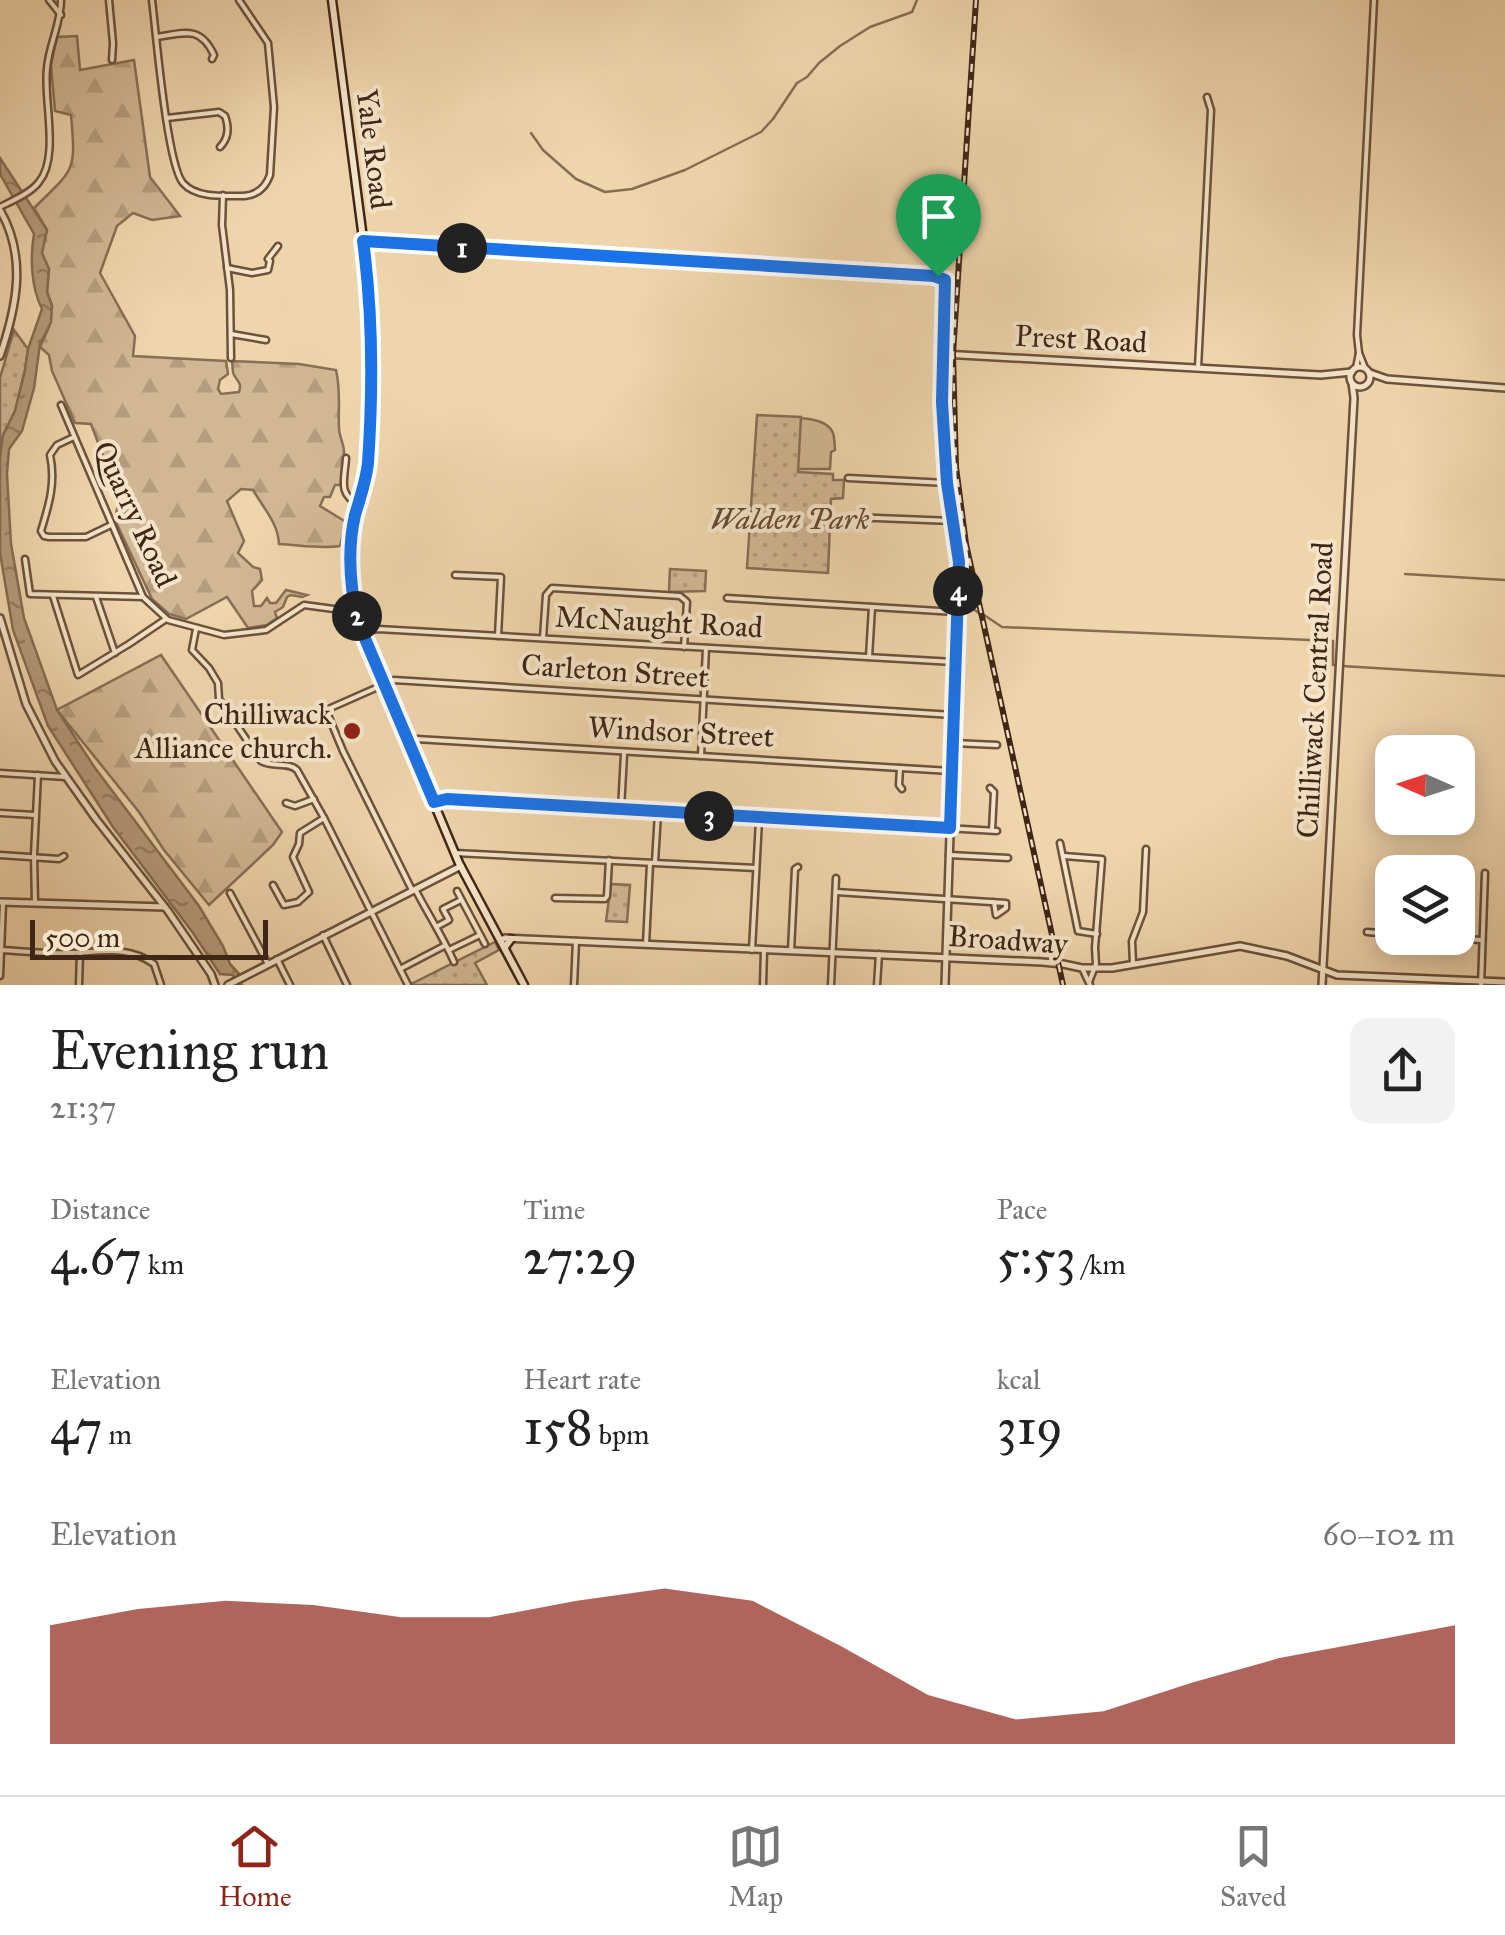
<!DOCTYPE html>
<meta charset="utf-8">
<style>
body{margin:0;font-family:"IM FELL Great Primer",serif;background:#f2f2f2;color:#222;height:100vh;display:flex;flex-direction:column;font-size:38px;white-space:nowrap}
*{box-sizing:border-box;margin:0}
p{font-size:32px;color:#767676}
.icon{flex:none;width:55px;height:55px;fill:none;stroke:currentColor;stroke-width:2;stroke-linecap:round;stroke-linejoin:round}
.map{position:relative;height:985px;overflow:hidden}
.drawer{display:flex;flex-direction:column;background:#fff;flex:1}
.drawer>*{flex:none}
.needle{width:65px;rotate:273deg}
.fabs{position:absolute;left:1375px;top:735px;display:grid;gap:20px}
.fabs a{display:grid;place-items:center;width:100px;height:100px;border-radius:20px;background:#fff;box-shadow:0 5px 25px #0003;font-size:50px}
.scale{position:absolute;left:30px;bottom:25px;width:238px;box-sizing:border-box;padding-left:10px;border:5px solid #402617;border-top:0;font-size:28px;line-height:35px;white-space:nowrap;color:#402617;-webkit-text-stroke:8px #f5e4c9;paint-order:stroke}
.pin{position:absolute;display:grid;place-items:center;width:85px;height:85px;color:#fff;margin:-102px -42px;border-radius:50% 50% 50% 0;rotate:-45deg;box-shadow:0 0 10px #0007}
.pin .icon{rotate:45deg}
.km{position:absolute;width:50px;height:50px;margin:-25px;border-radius:50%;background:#222;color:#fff;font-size:28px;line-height:50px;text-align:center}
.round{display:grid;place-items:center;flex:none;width:105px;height:105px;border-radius:20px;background:#f2f2f2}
.overview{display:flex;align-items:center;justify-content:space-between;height:170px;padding:0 50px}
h1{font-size:55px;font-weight:600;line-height:75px}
.figures{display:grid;grid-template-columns:repeat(3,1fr);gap:15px;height:170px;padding:10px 50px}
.figures div{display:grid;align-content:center}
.figures b{font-size:50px;font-weight:600}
.figures small{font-size:28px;font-weight:400}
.figures p{font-size:28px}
.chart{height:280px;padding:20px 50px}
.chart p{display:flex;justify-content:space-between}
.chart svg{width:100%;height:180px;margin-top:10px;fill:#8f2418;opacity:.7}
.tab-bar{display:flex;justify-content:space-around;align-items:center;height:140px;border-top:2px solid #e0e0e0;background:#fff;font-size:28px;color:#767676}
.tab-bar a{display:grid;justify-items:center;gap:5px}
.tab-bar .active{color:#8f2418}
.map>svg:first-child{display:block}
.green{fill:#d1b793;stroke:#886e55;stroke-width:2.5}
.forest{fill:url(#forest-firs);stroke:#886e55;stroke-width:2.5}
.park{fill:url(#park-dots);stroke:#886e55;stroke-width:2.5}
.water{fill:url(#water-ripples);stroke:#866c52;stroke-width:2.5}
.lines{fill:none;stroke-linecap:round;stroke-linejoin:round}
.stream{stroke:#866c52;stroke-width:2.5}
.minor-casing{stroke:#6c523c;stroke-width:9}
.tertiary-casing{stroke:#6c523c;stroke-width:10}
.secondary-casing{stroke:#402617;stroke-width:11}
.minor{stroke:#f5e4c9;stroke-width:4}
.tertiary{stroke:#f5e4c9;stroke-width:5}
.secondary{stroke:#f5e4c9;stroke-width:6}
.rail-casing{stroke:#402617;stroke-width:6}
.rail{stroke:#f5e4c9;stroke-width:2.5;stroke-dasharray:8;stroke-linecap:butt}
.route-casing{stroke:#fff;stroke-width:20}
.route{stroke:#1a73e8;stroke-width:12}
.poi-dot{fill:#8f2418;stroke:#f5e4c9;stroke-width:4}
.labels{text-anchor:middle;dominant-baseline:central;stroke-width:8;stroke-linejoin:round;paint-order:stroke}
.street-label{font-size:30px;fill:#402617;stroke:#f5e4c9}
.park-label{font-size:30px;font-style:italic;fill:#644a36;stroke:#f5e4c9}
.poi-label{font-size:30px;fill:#402617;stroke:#f5e4c9;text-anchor:end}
</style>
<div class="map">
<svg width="1505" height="985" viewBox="0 0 1505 985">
<defs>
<pattern id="forest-firs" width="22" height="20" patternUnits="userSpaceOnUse" patternTransform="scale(2.5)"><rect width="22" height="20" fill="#d1b793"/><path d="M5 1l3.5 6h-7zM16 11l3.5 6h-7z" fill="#b49d7e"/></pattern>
<pattern id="park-dots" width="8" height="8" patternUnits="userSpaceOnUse" patternTransform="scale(2.5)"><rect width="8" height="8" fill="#d1b793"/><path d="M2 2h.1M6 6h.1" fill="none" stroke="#b49d7e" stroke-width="1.8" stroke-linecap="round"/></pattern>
<pattern id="water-ripples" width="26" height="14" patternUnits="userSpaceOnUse" patternTransform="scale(2.5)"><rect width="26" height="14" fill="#b49a79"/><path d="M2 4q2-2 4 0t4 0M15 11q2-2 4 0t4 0" fill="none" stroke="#947d62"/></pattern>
</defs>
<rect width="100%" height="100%" fill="#efd5ac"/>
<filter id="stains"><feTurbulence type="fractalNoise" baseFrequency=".002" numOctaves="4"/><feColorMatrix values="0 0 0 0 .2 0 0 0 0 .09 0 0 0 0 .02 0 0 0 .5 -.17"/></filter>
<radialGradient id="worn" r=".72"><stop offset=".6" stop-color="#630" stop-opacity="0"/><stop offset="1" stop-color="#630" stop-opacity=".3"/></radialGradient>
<!-- green -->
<path class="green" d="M768,418C785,419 825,413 833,433C834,435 835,448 835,450L831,452L830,469H787Z"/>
<!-- forest -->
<g class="forest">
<path d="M77,36L80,70L134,60L150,177L180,216L152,220L133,213L117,226L100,273L135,336L133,356L226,361L228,374L220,380L218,389L221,394L239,392C242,383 238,382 234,375C232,372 233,365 232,361L299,364L336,370C341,391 338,407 339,428C339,436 344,444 344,452C345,463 342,474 340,485H335L330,497H324L320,506L346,522L340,546C320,549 300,545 279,544C278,523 264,509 253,490L241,489L227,501L244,541L238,553L253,567L260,569L262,580L252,591L254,606H261L267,598L270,603H276L286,590L307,595L302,597L291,595L287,597L283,607L275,612L277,618L267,625L248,628L227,597L186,619L169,614L152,599L115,520L119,498L91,424L75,423L52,371L49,355L40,347L49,327L52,306L47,292L49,269L41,253L47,230L34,208C75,168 76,172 71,115L55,111L51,65L57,37Z"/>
<polygon points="161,655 282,832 273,845 209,905 164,850 139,812 57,710"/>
</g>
<!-- park -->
<g class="park">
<polygon points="14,330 28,349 25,370 15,411 3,435 0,457 0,378"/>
<polygon points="757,415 801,417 798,472 833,474 833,480 844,480 843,498 831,499 828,573 747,568"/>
<polygon points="670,569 706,571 705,591 669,592"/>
<polygon points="611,884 630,885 627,922 606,921"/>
<polygon points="495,942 499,950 475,963 487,985 409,985"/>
</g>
<!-- water -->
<path class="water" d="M0,158L47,230L42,253L49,269L47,292L52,306L51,322L40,344L34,388L22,431L9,449L7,474L11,544L24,618L57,710L95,768L199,906L223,946L230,964L238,973L242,985H236L233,975L220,974L193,933L113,827L48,726L13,630L0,553V457L3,435L15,411L25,370L28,349L42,309C31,287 30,258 34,234L0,174Z"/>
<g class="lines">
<!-- stream -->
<g class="stream">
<polyline points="531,133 543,150 576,179 605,192 632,189 685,170 761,132 773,119 797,83 807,77 819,63 840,46 870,27 912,12 917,0"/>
<polyline points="1405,574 1505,580"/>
<polyline points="964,603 979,613"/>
<polyline points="984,615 1002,627 1333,641 1333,665 1336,665"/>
<polyline points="1342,666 1505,676"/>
<polyline points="230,964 239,974 239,977"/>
</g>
<!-- minor casing -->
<g class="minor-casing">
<g id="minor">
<polyline points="49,0 61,15"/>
<polyline points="109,0 113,43 112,60"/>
<path d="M152,0C156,32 167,165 183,183C196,198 223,196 241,196C256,196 265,189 270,175L274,107L268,43L239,0"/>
<path d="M157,37C184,33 200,25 214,55L212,59"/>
<path d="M167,118L219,112L225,116C229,127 229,138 220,147"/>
<polyline points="223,195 222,225 230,290 231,358"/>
<path d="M0,207C12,201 31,193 39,182C60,156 43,100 47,68C49,44 61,24 61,0"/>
<polyline points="227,268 252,273 268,270 270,261 268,259 278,246"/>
<polyline points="231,334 266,340"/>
<polyline points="1198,368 1211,110 1207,97"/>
<polyline points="1356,368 1359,353"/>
<polyline points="1365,368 1359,353 1357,335 1374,0"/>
<polyline points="61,405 143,597 168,620 224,635 266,630 304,605 356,612"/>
<path d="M74,437L57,445L50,455C56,482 49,505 41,531L44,536L49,537H86L111,525"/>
<path d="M346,458C345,478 337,495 359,504"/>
<polyline points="848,478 947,483"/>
<polyline points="851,517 953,521"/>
<polyline points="25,559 30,594 143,597"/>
<polyline points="455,575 501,577 498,636"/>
<polyline points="53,596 78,675 129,644 166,619"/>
<polyline points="96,597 115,653"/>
<polyline points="727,598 956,612"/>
<path d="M196,629L192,650L209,668L218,683L219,699L261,761C272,768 288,761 297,770L324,818L408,985"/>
<polyline points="362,631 378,629 954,662"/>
<polyline points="543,638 546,595 552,588 680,596 687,602 684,647"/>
<polyline points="869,657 872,607"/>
<polyline points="408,740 416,739 951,771"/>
<polyline points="953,743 997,745"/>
<polyline points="701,756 706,648"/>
<polyline points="900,768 899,785 902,789"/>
<polyline points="0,773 66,777"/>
<polyline points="990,788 994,792 992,830"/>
<polyline points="434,802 447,799 997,831"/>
<polyline points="286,803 295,806 314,799"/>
<polyline points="621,810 624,754"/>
<polyline points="0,813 35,815"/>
<polyline points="1060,843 1078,931 1097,934"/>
<polyline points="455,853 756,868"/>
<polyline points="0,855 59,859 64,856"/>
<polyline points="949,855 1008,858"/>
<polyline points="1064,856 1102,859 1095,948 1096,964 1089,982"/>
<polyline points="655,862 658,813"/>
<polyline points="273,885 284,905 298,902 309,892 293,857 299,844 300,833 324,818"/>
<path d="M415,889C428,914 443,937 454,962"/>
<polyline points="412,890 343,751 326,710 394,680 953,715"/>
<polyline points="457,891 485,944"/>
<polyline points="836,892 1006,903 1006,908 996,915 994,902"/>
<polyline points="230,893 268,964"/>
<polyline points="555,898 605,899 607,896 609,860"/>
<polyline points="35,903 34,855 38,775"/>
<polyline points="438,926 449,920 443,909 461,900"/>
<polyline points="1367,932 1392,934"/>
<polyline points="323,935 347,985"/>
<polyline points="1447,938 1481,940"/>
<polyline points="646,944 650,864"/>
<path d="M1,950C23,951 45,954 67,953C99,953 126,944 154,964L161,985"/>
<polyline points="449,950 480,935"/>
<polyline points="752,950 759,820"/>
<polyline points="791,951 795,869 798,867"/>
<polyline points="277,959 290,985"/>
<polyline points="1133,964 1132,941 1143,912 1146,849"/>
<polyline points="1082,968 1090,985"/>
<polyline points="400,969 444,946"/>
<polyline points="0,976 3,903"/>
<polyline points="79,985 80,952"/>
<polyline points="574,985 576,941"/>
<polyline points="763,985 764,950"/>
<polyline points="831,985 836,878"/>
<polyline points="877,985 879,954"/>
<polyline points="1481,985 1485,873"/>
</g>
</g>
<!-- tertiary casing -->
<g class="tertiary-casing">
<g id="tertiary">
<path d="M0,210C27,257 17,306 0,356"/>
<polyline points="363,241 934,276 945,280 946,291 942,403 947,483 959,562 945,985"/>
<polyline points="943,354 1321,375 1352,372"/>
<circle cx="1360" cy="377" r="10"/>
<polyline points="1370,373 1387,379 1505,388"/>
<polyline points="0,618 26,704 55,761 96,819 168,911 211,974 215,985"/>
<polyline points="0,902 165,907"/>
<polyline points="501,940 505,938 1042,962 1063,964 1082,968 1112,968 1240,946 1287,956 1337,975 1505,982"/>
<polyline points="228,985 461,866"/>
<polyline points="1322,985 1354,398 1352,383"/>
</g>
</g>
<!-- secondary casing -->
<g class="secondary-casing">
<g id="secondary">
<polyline points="332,0 365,254 371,342 367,467 353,524 351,545 352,591 358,622 459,863 524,985"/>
<polyline points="505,947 511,939"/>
</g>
</g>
<!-- minor -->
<use href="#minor" class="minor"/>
<!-- tertiary -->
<use href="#tertiary" class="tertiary"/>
<!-- secondary -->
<use href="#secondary" class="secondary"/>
<!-- rail casing -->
<g class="rail-casing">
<polyline id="rail" points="976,0 953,354 956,467 966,544 1063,985"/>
</g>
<!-- rail -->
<use href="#rail" class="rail"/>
</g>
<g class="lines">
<!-- route casing -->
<g class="route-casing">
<path id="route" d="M363,241L934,276L945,280L942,402L947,483L959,562L950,828L447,799L434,802L358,622C350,587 347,550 355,515C360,498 366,481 368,463C373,389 373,314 363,241Z"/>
</g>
<!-- route -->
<use href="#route" class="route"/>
</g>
<!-- markers -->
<circle class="poi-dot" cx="352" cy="731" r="10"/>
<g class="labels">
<!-- street labels -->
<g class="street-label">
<text transform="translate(374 149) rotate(83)">Yale Road</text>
<text transform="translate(1081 339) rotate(3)">Prest Road</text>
<text transform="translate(135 514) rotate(65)">Quarry Road</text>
<text transform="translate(659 622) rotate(3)">McNaught Road</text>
<text transform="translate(615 671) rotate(4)">Carleton Street</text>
<text transform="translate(1315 690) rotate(-87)">Chilliwack Central Road</text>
<text transform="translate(681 732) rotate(3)">Windsor Street</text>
<text transform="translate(1008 940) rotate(4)">Broadway</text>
</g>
<!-- park labels -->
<g class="park-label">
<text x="790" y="519">Walden Park</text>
</g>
<!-- poi labels -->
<g class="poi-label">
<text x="332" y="714">Chilliwack<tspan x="332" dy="34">Alliance church.</tspan></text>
</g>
</g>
<rect width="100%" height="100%" filter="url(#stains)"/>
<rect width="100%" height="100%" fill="url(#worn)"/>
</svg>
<div class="fabs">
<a><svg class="needle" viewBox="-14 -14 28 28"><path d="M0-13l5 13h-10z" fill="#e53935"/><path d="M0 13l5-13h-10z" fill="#767676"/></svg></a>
<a><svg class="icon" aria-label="layers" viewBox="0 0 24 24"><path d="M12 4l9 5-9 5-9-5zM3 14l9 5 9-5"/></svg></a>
</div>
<div class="scale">500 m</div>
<div class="pin" style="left:938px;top:276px;background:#1e9e55"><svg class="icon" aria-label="arrive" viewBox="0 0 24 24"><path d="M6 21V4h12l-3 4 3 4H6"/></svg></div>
<b class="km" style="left:462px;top:248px">1</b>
<b class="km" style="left:357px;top:616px">2</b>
<b class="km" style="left:709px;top:816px">3</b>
<b class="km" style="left:958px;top:591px">4</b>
</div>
<section class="drawer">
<div class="overview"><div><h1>Evening run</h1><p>21:37</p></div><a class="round"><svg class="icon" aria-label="share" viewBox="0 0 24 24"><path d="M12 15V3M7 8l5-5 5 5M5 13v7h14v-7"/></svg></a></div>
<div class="figures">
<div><p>Distance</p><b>4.67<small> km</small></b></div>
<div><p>Time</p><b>27:29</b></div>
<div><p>Pace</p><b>5:53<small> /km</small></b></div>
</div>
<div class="figures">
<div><p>Elevation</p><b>47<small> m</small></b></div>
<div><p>Heart rate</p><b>158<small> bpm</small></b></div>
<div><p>kcal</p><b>319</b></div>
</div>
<div class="chart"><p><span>Elevation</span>60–102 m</p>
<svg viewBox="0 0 160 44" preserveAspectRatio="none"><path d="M0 44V15L10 11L20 9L30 10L40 13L50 13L60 9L70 6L80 9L90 20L100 32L110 38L120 36L130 29L140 23L150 19L160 15V44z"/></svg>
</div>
</section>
<nav class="tab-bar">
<a class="active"><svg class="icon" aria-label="home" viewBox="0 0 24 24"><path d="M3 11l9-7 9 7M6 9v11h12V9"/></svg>Home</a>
<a><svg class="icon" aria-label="map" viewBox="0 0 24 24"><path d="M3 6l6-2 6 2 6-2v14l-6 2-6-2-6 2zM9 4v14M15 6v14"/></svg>Map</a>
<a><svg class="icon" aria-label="saved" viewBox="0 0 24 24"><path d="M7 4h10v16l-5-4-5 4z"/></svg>Saved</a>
</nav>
